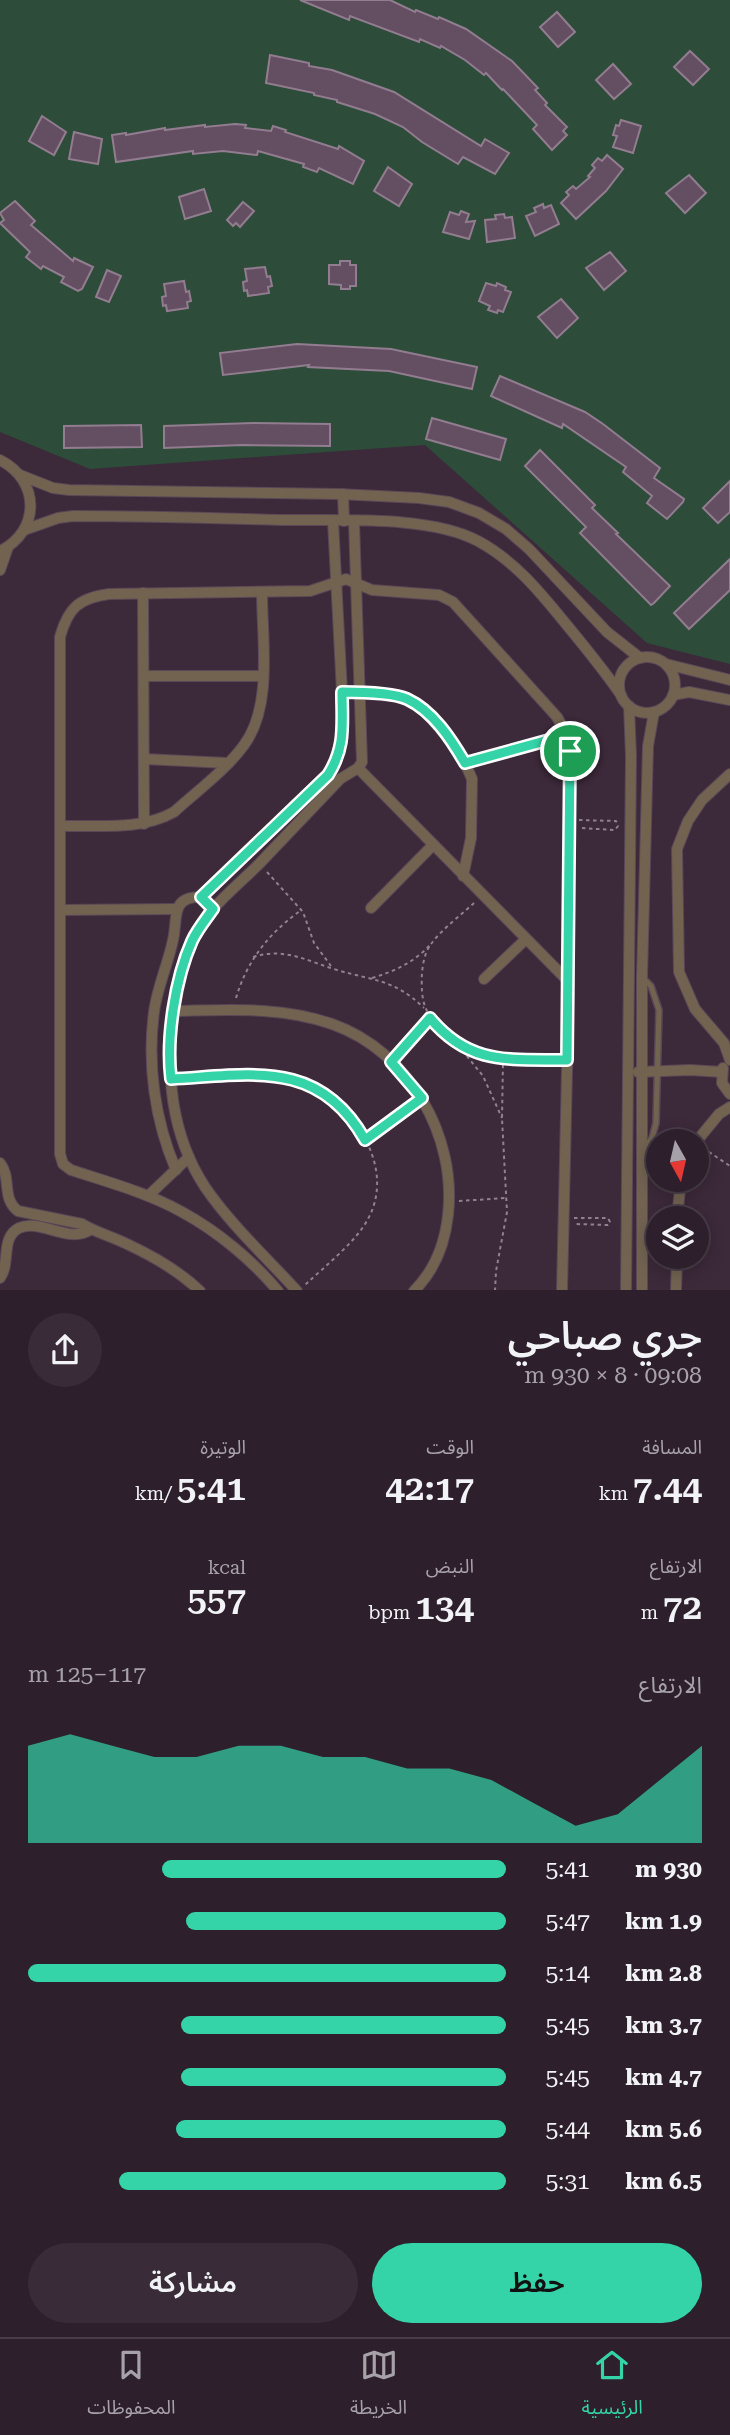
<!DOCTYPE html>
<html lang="ar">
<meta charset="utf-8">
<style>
body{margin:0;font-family:"Roboto Serif","Noto Sans Arabic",serif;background:#392c38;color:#f1f3f6;direction:rtl;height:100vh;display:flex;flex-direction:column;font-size:26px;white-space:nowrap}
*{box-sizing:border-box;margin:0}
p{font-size:23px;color:#a7a2a9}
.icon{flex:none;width:38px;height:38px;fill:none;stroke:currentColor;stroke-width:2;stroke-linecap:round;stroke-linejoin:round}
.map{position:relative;height:1290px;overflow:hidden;direction:ltr}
.sheet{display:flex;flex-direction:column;background:#2d1f2c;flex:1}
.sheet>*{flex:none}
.needle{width:46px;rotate:172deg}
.fabs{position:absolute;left:646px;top:1129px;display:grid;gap:14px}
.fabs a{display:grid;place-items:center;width:63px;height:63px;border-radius:50%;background:#2d1f2c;box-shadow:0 4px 18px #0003,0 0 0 2px #483d48;font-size:35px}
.pin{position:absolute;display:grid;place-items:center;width:60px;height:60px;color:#fff;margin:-30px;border:4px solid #fff;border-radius:50%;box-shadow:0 2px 7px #0007}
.round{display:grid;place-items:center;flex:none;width:74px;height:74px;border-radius:37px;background:#392c38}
.overview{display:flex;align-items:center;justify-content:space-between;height:119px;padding:0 28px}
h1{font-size:38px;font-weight:600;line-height:52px}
.figures{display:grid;grid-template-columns:repeat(3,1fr);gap:10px;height:119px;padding:7px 28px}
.figures div{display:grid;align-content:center}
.figures b{font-size:35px;font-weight:600}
.figures small{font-size:19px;font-weight:400}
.figures p{font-size:19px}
.chart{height:196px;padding:14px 28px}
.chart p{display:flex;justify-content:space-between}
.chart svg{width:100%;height:126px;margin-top:7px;fill:#34d4a8;opacity:.7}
.button{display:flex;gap:14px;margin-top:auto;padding:14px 28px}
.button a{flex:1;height:80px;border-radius:42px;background:#34d4a8;color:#111;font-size:28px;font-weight:600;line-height:80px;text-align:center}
.button a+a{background:#392c38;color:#f1f3f6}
ul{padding:0 28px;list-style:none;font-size:23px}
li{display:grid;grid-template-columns:112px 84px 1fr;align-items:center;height:52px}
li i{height:18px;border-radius:9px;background:#34d4a8}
.dock{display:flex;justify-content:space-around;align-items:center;height:98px;border-top:2px solid #483d48;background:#2d1f2c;font-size:19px;color:#a7a2a9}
.dock a{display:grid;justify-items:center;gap:4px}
.dock .on{color:#34d4a8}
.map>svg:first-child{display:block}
.green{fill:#2d4d3a}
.building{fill:#634f61;stroke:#927c8f;stroke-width:2}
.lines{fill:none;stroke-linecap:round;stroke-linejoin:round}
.service-casing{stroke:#594757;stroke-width:8}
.minor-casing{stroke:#594757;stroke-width:12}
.path{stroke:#91818f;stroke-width:2;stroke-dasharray:3.5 3.5;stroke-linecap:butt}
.service{stroke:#726351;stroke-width:5}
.minor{stroke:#726351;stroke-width:10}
.route-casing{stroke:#fff;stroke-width:14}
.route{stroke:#34d4a8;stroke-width:9}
</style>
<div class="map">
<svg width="730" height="1291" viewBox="0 0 730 1291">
<rect width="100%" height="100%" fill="#3c293a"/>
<!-- green -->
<polygon class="green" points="0,0 730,0 730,664 647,643 425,445 90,469 0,432"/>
<!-- building -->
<g class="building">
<polygon points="300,0 390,0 415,12 416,10 438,19 439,17 466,29 512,61 538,88 535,90 547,103 545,105 567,127 563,131 567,135 552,150 533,129 537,125 503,89 502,90 486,73 484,75 465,60 441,46 440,48 420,39 419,42 350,16 349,20"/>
<polygon points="557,12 575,32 558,47 540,27"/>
<polygon points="690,51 709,69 693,85 674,67"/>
<polygon points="270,55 309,63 309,66 332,70 394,92 481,146 485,139 509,153 495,174 463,157 458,164 422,142 403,127 375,114 337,102 337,100 314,95 314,93 266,83"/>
<polygon points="613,64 631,84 614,99 596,80"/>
<polygon points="42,116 66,132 54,155 29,141"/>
<polygon points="621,120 641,126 633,153 613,147 617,136 613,135 616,125 619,126"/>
<polygon points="235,124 246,125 245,128 271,131 273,126 286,130 285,132 338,149 339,146 364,161 353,184 319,168 317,172 303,167 304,164 258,151 257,155 223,151 193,154 193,151 116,162 112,135 126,133 126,135 165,128 165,130 205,125 205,127"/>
<polygon points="74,132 102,139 98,164 69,159"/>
<polygon points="607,155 623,169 606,191 576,219 561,203 569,195 566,192 573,186 576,189 590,177 588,176 595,168 592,165 598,158 602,161"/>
<polygon points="388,167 412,184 399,206 374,191"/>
<polygon points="689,175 706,193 685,213 666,193"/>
<polygon points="204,189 211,211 185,219 179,197"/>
<polygon points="15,201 35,221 31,225 73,261 74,258 93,267 82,289 78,291 61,282 64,277 43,266 41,269 26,257 30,252 0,223 4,220 0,213"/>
<polygon points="243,202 254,211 240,227 236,223 233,226 227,220"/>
<polygon points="543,204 544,208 551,205 559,224 535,236 526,216 536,212 534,208"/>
<polygon points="461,211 469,214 466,222 475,221 469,239 443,232 450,212 459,215"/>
<polygon points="504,214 505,218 512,217 515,238 487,242 485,220 496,219 495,215"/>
<polygon points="610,252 626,271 604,290 586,268"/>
<polygon points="340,261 350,261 350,265 356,265 356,286 350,286 350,289 341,289 341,285 329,284 329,265 340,265"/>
<polygon points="265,267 267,277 270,276 272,286 268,287 269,293 248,296 247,290 244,291 243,282 247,281 245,269"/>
<polygon points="107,270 121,276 109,302 96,297"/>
<polygon points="184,281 186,292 189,291 191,301 187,302 188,308 167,311 166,305 163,306 162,297 166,296 164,284"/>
<polygon points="486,283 496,286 497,283 506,287 505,290 511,292 503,312 498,310 497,313 488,310 490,306 479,301"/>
<polygon points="561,299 578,318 557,338 538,317"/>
<polygon points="297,344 391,349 477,367 472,389 389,371 308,367 309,365 223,375 220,353"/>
<polygon points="500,376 585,412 603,424 660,468 654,478 684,499 683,502 667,519 647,503 652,496 623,472 626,467 563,424 562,428 491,396"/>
<polygon points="432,418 506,439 500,460 426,439"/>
<polygon points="253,423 330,424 330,446 242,445 164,448 164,426"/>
<polygon points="141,425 142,447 64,448 64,426"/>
<polygon points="540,450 595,505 592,508 618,533 616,534 670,586 654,603 651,605 580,533 586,527 525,466"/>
<polygon points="730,481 730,512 718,523 703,508"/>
<polygon points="730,559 730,590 689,629 674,613"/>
</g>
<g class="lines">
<!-- service casing -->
<g class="service-casing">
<polyline id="service" points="642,1151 652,1138 656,1123 659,1010 651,986 643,978"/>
</g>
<!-- minor casing -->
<g class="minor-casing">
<g id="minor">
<path d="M0,460C40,480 41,531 0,551"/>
<polyline points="20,475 53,488 69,490 338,494 419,498 449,502 479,513 506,529 529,549 607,632 640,658"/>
<polyline points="343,494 344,521"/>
<path d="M24,530L58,518L73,516C144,516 214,518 285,520C341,521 429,515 478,541C515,561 540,592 566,624C585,647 604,670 621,695"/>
<polyline points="0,570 8,547"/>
<polyline points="143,593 144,824"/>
<circle cx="647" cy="685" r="28"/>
<polyline points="666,664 730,680"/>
<polyline points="144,676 263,676"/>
<polyline points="342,692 404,697 421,707 452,742 465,763 472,779 471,838 463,876"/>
<polyline points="673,695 689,692 730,700"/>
<polyline points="144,759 227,763"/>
<polyline points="358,768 569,982"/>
<path d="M61,826C99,825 140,831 174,812C197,791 226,770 244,745C273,706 262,640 262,593"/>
<polyline points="371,908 433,845"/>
<polyline points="61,910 177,909"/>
<polyline points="484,979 526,939"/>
<path d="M174,1011C228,1010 281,1006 332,1024C409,1051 457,1136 448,1215C445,1243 435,1270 414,1291"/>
<polyline points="730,1060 724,1043 695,1009 679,972 677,849 688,821 702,800 730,774"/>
<polyline points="723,1068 722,1083 730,1094"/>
<polyline points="638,1072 690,1070 722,1072"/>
<polyline points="696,1142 719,1114 730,1107"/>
<path d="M0,1163C12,1178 1,1198 18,1211L82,1224C97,1233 111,1236 127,1244C153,1256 179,1271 200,1291"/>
<path d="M176,1170C155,1121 147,1065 154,1012C157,988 168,964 173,940C178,919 170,897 200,897L321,784L335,765L342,743V692L333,521"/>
<polyline points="148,1196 189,1157"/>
<polyline points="677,1218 681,1180"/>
<path d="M0,1278C11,1263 0,1238 19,1228C40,1218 68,1244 90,1230"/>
<path d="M278,1291C252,1260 217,1231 182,1212C148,1193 108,1182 71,1170L63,1164L60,1154V637C68,608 79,598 109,594L310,591L346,579L372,590L439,595L453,602L557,717L567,735L570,751L569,982L562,1291"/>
<path d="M297,1291C266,1257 231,1225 205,1187C171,1135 165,1072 174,1012C180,975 188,939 213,909C227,893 244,879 259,864C286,836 313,807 340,779L358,768L362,762L354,522"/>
<polyline points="626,1291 631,756 629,706"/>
<polyline points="642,1291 642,977 648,746 654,712"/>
<polyline points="676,1291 677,1256"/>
</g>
</g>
<!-- path -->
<g class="path">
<polyline points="477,760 556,738"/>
<polyline points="579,820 616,821 618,826 615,830 581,828"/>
<polyline points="267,872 303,912 314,943 331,966"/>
<path d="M474,903C460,916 442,929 431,944C422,956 421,976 422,991C423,1007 429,1017 440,1029C469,1062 514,1059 555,1060"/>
<path d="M253,957C285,947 307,961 337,970C374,981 394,979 424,1008"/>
<path d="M372,978C395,971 413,963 430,945"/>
<path d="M236,998C247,961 268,934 300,911"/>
<polyline points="458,1045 483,1076 502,1118"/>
<polyline points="399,1054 430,1019"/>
<path d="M182,1079C215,1077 252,1070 284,1077C342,1089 400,1160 368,1219C355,1243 325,1266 305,1285"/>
<polyline points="366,1139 412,1105"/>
<polyline points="703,1148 730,1166"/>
<polyline points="459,1201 506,1198"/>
<polyline points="574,1218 608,1218 610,1222 608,1225 575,1224"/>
<polyline points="495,1291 496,1271 507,1212 502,1119 503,1060"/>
</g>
<!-- service -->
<use href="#service" class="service"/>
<!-- minor -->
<use href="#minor" class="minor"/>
</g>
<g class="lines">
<!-- route casing -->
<g class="route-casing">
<path id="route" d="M342,692C359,692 391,692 407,699C433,711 451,739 465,763L567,735L570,751L567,1060C510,1059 470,1066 430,1018L391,1062L422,1098L365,1140C319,1058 250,1075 171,1079C166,1038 175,979 192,941C197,930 206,919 213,909L201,897L328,775C346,747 342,724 342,692Z"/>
</g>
<!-- route -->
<use href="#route" class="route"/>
</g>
</svg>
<div class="fabs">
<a><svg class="needle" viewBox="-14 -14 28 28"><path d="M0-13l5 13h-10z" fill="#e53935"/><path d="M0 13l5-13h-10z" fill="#a7a2a9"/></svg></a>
<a><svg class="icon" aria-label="layers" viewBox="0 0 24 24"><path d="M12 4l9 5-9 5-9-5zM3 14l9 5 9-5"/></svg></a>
</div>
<div class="pin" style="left:570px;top:751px;background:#1e9e55"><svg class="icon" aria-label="arrive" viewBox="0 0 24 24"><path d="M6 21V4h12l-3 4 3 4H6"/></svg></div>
</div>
<section class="sheet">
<div class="overview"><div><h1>جري صباحي</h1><p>09:08 · 8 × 930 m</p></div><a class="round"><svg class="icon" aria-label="share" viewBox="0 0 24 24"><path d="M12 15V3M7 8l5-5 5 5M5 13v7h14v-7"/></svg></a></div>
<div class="figures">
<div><p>المسافة</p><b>7.44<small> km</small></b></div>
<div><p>الوقت</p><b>42:17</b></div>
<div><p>الوتيرة</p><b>5:41<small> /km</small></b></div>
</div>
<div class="figures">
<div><p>الارتفاع</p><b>72<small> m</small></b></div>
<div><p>النبض</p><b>134<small> bpm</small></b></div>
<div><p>kcal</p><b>557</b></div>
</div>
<div class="chart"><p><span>الارتفاع</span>117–125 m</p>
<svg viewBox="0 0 160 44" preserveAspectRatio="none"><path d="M0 44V10L10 6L20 10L30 14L40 14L50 10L60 10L70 14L80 14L90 18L100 18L110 22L120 30L130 38L140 34L150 22L160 10V44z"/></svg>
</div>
<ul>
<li><b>930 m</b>5:41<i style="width:72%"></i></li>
<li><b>1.9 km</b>5:47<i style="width:67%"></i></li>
<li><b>2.8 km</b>5:14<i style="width:100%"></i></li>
<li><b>3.7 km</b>5:45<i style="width:68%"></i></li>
<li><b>4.7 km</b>5:45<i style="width:68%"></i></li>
<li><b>5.6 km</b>5:44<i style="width:69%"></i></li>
<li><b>6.5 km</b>5:31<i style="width:81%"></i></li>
</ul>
<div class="button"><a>حفظ</a><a>مشاركة</a></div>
</section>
<nav class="dock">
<a class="on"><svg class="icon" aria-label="home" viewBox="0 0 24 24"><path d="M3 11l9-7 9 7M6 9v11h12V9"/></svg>الرئيسية</a>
<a><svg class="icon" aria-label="map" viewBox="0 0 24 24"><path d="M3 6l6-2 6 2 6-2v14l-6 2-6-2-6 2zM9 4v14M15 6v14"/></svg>الخريطة</a>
<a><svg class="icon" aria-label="saved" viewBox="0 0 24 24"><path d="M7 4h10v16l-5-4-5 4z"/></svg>المحفوظات</a>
</nav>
